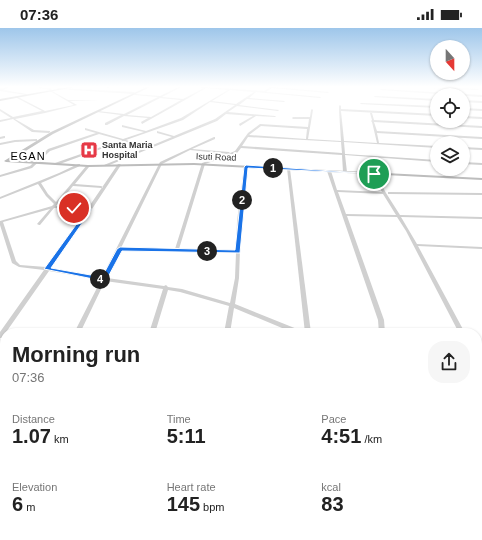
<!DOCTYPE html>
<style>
body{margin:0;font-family:Arial,sans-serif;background:#f6f6f6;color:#222;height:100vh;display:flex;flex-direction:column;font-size:15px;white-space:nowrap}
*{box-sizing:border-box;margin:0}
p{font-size:13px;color:#767676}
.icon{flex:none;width:22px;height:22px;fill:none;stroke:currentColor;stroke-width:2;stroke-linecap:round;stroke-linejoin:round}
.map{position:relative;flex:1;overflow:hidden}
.panel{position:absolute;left:0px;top:300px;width:482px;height:212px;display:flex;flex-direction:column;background:#fff;border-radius:16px 16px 0 0;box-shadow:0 1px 3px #0004}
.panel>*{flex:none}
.needle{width:26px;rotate:159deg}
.controls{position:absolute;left:430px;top:12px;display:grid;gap:8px}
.controls a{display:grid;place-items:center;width:40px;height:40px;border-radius:50%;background:#fff;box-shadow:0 1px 3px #0004;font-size:20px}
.pin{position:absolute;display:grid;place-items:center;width:34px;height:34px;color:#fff;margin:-17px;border:2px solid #fff;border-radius:50%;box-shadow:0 1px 4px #0007}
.km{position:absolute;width:20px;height:20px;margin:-10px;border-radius:50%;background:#222;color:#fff;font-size:11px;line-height:20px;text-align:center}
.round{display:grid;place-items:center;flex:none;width:42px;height:42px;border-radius:16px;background:#f6f6f6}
.overview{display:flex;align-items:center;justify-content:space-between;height:68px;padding:0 12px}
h1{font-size:22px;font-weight:600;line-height:30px}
.figures{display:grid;grid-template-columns:repeat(3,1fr);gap:6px;height:68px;padding:4px 12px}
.figures div{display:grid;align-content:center}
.figures b{font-size:20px;font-weight:600}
.figures small{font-size:11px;font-weight:400}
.figures p{font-size:11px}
.status{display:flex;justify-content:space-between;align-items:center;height:28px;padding:0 20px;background:#fff;direction:ltr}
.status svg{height:11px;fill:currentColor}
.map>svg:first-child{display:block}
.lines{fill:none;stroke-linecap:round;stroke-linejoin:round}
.street{fill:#d0d0d0;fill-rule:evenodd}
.secondary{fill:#bdbdbd;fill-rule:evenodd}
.primary{fill:#ababab;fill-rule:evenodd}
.route{fill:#1a73e8;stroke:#fff}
.labels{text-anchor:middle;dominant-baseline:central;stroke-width:4;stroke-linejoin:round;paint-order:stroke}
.far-poi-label{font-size:9px;font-weight:bold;fill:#333;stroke:#fff;text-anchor:start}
.far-street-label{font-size:9px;fill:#333;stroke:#fff}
.far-quarter-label{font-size:11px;letter-spacing:1px;fill:#000;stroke:#fff}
</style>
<div class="status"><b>07:36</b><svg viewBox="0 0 49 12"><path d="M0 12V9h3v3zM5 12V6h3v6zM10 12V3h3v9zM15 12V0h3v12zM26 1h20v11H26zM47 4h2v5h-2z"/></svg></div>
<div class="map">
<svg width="482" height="512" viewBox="0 0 482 512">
<rect width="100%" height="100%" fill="#fff"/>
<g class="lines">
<!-- street -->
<g class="street">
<polygon points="10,58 12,58 3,62 27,66 26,67 0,63 0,61"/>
<polygon points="30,58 34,58 52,61 51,62"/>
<polygon points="91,58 110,59 109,60"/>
<polygon points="129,58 148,59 147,60"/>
<path d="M181,58H183L162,69L183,71L204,60L190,58L264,63L270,59L260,58H274L273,59L329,64L328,65L272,60L266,64L321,69L320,70L256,64L249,70L285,73L284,74L247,71L239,77L279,82L278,83L237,78L228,84L275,88L276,89L256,88L240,98L239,96L253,88L226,86L217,93L107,138L104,137L146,120L123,113L57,137H55V135L121,112L99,106L50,123L32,140L0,149V147L30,138L48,121L96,105L85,102V100L123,111L144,104L122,99V97L146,103L181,90L228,62L206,60L185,72L142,96L141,94L148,90L124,88L107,97H105V95L121,87L97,84L98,83L124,86L158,69L135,67L134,66L160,68ZM230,62L254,64L236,76L212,73ZM160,70L181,72L151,89L127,87ZM210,74L235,77L215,91L174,108L157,103V105L172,109L148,119L126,112L183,92Z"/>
<polygon points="389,58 479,61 478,62"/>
<polygon points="58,60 134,64 135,65 134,66 57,61"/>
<polygon points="381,61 482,67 482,69 380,62"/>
<polygon points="50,63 52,63 68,72 99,72 70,73 77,77 45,85 15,91 34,102 50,103 50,104 49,105 32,104 13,91 0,94 0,92 11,90 0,83 0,81 13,89 42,83 15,69 16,68 45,83 74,77"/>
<polygon points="375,68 437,71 437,73 374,69"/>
<polygon points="463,72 482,73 482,75 463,74"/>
<polygon points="361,75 437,78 437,80 360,76"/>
<path d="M340,77L341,78V81L437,86V88L341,83L344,113L377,115L372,94L371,93L372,92L370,85L371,84L372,85L374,92L482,98V100L374,94L377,103L482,109V111L377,105L379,115L437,118V120L344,114L345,126L437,132V134L345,127L347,144L345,145L343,144L342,127L241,120L237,125L205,136L179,221L236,223L237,193L244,139L247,138L241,193L239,250L235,276L302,303L303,305H294L234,280L230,305H224L229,278L180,264L168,262L155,305H149L163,261L105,253L80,305H74L101,252L49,243L2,310H0V304L44,242L19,239L12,235L0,197V193L52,178L54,176L46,168L38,156L0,171V169L59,145L78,136H80V138L41,155L48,166L56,174L87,137H89V139L75,156L101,158L103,159L102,160L73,158L56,178L88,180L118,136H120L121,137L92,181L50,240L102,249L160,134L214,109H215V111L192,121L229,124L230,125L235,123L248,105L260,96L308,99L309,91H293L292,90L293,89H310L311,82L312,81L313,82L308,111L341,113L339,82V78ZM261,98L307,101L306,111L249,107ZM248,109L341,114L342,125L242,118ZM190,122L228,126L202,135L175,221L121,220L162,136ZM54,180L87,182L46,239L20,237L16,233L3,194L50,181L37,196L39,197H40ZM120,222L236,225L235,250L230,275L182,261L168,259L166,257L164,258L107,250Z"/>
<polygon points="463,80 482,81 482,83 463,82"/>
<polygon points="463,88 482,89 482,91 463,90"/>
<polygon points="4,108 5,108 5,110 0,111 0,109"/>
<polygon points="37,111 37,113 36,113 15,114 0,117 0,115 15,112"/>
<polygon points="463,119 482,120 482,122 463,121"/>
<polygon points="463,134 482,135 482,137 463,136"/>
<polygon points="287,140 290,141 311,305 305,305"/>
<path d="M328,142L331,143L337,162L382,164L372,146L375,145L386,165L400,187L482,189V191L401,189L417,216L482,219V221L418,218L465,305H459L406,203L397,189L347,188L384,292L385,305H379L378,292L327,143ZM338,164L383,166L396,187L346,186Z"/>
<polygon points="388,164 482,165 482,167 389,166 388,166"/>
<polygon points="477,331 479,331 482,337 482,346 480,345 477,339"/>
<rect x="477" y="357" width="5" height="6"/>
<polygon points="477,400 480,401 482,409 482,430 479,429 477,420"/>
<polygon points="477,439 482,440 482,448 477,447"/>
<path d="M5,444C5,450 7,458 0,461C0,455 0,447 5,444Z"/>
<polygon points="85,507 93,507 92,512 82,512"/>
<polygon points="191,507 199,507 198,512 188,512"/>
<path d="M320,507C326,507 334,505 337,512C330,512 322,512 320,507Z"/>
</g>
<!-- secondary -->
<polygon class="secondary" points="149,58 152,58 53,106 11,132 88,137 194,135 482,150 482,152 194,137 88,139 6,134 4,133 51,104"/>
<!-- primary -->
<polygon class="primary" points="75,58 80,58 0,73 0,71"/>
</g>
<!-- sky -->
<linearGradient id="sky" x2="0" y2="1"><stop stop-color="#9ec6ea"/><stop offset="0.45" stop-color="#fff"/><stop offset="1" stop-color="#fff" stop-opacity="0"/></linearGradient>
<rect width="482" height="130" fill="url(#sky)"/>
<!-- route -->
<polygon class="route" points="246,137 376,146 248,140 240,225 122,223 107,251 103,253 44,241 86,183 72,181 74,179 92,181 51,240 102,249 117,221 120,219 235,222 244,139"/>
<!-- icons -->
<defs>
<g id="hospital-square" transform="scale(0.9)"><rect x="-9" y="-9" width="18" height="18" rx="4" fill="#e63946" stroke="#fff"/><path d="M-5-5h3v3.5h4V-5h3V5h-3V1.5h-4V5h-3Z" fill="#fff"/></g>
</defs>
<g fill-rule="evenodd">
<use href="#hospital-square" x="89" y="122"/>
</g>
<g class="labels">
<!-- far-poi labels -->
<g class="far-poi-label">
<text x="102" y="117">Santa Maria<tspan x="102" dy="10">Hospital</tspan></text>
</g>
<!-- far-street labels -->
<g class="far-street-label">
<text transform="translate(216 129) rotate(2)">Isuti Road</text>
</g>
<!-- far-quarter labels -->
<g class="far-quarter-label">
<text x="28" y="128">EGAN</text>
</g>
</g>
</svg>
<div class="controls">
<a><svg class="needle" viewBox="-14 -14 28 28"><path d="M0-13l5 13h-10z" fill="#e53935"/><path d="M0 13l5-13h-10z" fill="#767676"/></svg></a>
<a><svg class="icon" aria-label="locate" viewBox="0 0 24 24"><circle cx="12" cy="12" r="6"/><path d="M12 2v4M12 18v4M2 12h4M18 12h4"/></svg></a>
<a><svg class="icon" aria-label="layers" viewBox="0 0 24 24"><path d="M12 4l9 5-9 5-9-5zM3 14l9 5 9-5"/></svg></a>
</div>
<div class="pin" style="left:374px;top:146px;background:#1e9e55"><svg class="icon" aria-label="arrive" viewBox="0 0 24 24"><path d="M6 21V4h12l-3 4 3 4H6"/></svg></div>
<div class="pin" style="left:74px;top:180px;background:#d93025"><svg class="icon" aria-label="check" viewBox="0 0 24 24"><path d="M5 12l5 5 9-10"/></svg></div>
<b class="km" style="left:273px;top:140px">1</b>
<b class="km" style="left:242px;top:172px">2</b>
<b class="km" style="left:207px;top:223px">3</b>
<b class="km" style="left:100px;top:251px">4</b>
<section class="panel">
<div class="overview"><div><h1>Morning run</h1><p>07:36</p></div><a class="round"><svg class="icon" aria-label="share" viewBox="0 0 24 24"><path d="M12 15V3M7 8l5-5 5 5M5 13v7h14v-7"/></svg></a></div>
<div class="figures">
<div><p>Distance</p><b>1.07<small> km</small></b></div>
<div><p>Time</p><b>5:11</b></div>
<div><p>Pace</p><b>4:51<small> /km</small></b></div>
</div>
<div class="figures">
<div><p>Elevation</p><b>6<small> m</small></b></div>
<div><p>Heart rate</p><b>145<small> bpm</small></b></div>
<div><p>kcal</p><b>83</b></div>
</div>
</section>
</div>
